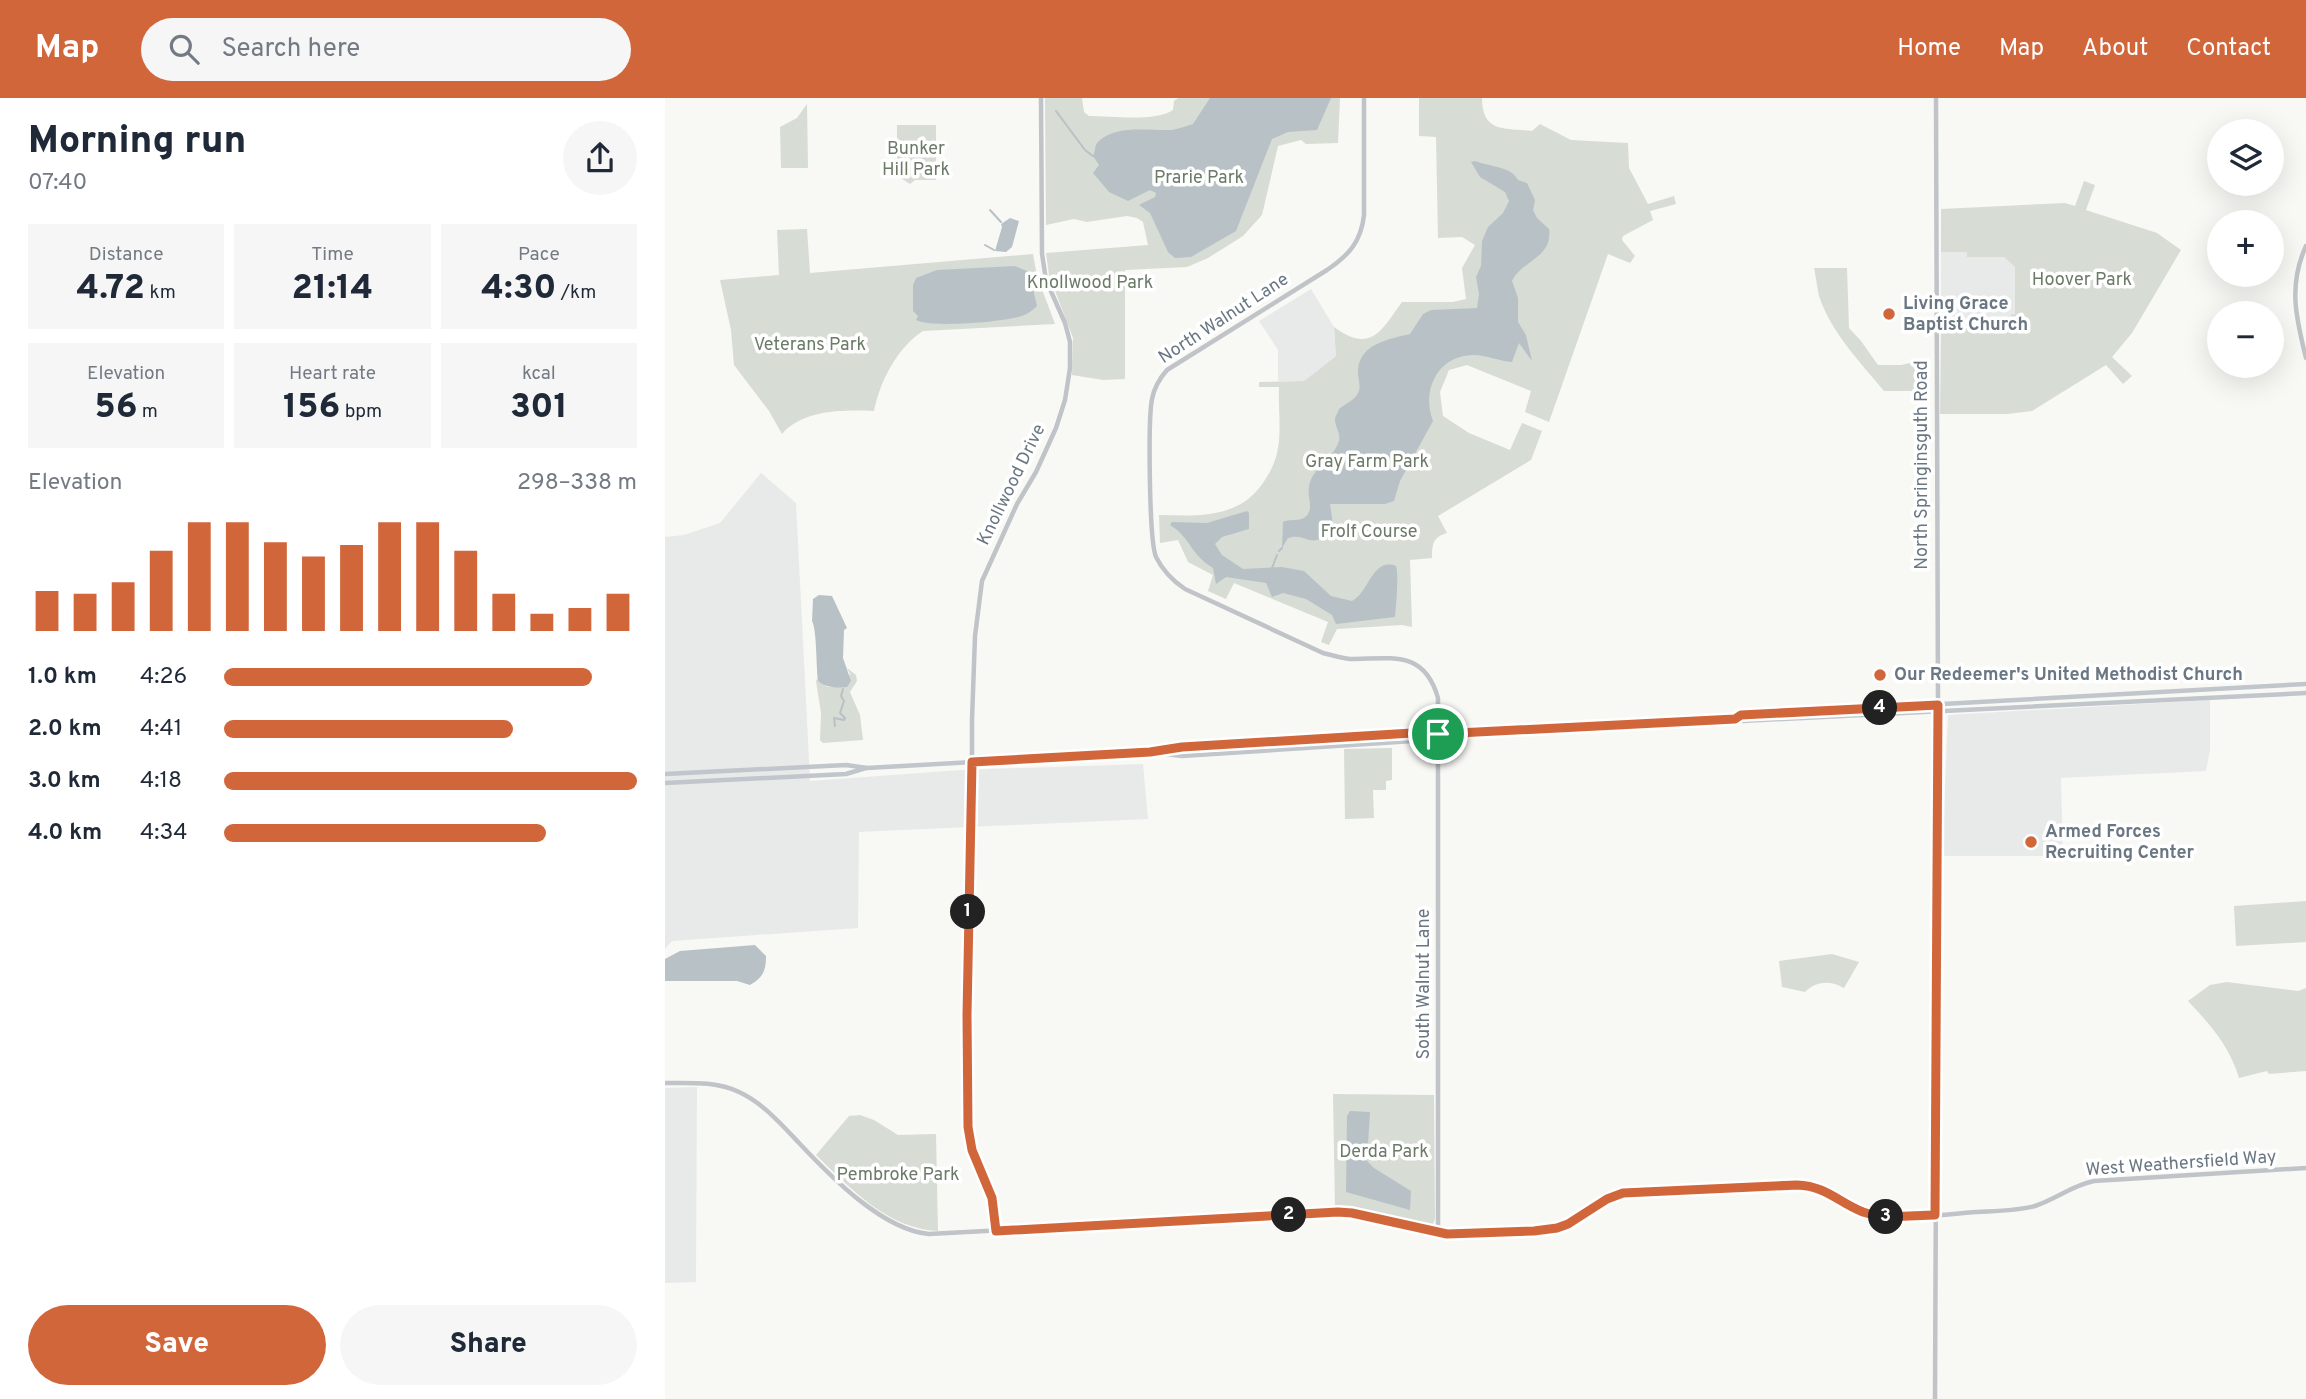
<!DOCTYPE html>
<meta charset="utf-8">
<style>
body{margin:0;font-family:Overpass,sans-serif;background:#f6f6f7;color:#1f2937;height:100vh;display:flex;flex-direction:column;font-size:26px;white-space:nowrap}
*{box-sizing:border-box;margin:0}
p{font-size:23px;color:#747a83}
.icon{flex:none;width:38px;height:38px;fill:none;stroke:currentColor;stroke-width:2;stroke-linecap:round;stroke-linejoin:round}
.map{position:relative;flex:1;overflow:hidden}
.details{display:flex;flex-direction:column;background:#fff;width:665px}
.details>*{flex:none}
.tools{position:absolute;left:1542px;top:21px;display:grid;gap:14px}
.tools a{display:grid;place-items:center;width:77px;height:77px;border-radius:50%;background:#fff;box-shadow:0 7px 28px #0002;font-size:35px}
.pin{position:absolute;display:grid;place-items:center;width:60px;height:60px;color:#fff;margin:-30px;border:4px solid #fff;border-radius:50%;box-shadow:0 2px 7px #0007}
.km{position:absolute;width:35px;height:35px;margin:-18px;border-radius:50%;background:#222;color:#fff;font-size:19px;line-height:35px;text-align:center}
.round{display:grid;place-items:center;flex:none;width:74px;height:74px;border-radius:37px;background:#f6f6f7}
.head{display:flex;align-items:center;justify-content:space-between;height:119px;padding:0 28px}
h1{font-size:38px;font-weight:800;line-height:52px}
.stats{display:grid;grid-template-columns:repeat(3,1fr);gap:10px;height:119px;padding:7px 28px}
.stats div{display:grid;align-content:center;border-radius:0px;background:#f6f6f7;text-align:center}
.stats b{font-size:35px;font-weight:800}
.stats small{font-size:19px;font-weight:400}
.stats p{font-size:19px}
.chart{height:196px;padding:14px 28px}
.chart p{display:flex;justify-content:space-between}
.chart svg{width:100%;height:126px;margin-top:7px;stroke:#d2663b;stroke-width:6}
.button{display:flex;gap:14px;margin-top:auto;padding:14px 28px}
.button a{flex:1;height:80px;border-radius:42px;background:#d2663b;color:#fff;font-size:28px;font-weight:800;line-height:80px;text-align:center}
.button a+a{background:#f6f6f7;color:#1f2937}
ul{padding:0 28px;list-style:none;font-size:23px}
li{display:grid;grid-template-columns:112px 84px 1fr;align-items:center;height:52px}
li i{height:18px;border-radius:9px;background:#d2663b}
header{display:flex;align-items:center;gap:42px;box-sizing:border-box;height:98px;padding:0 35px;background:#d2663b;color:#fff}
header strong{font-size:33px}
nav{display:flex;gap:38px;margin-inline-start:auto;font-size:24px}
.search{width:490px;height:63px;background:#f6f6f7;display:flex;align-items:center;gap:18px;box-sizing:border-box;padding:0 24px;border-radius:38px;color:#747a83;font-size:26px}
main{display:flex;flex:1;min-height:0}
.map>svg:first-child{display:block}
.built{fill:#e8eae9}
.green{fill:#d7dcd5}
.water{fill:#b8c1c6}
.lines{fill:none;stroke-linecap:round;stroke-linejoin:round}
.stream{stroke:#b8c1c6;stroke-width:2}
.tertiary{stroke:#c0c3c7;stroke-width:4.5}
.secondary{stroke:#c0c6cb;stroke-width:4.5}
.route-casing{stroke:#fff;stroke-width:14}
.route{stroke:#d2663b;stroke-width:9}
.poi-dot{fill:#d2663b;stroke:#fff;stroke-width:2.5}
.labels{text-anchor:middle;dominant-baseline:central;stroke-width:7;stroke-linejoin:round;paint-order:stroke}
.park-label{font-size:18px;fill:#6b7b68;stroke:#fff}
.poi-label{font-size:18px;font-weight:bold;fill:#6a7783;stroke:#fff;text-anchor:start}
.street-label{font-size:18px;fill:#6a7783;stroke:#fff}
</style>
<header>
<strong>Map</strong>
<div class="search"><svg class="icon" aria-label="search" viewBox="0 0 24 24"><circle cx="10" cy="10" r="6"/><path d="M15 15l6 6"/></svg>Search here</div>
<nav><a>Home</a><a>Map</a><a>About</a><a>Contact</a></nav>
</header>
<main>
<section class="details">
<div class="head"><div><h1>Morning run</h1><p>07:40</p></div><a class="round"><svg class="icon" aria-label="share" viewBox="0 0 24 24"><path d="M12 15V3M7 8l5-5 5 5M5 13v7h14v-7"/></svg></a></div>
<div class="stats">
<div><p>Distance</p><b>4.72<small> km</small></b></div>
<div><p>Time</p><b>21:14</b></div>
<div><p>Pace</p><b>4:30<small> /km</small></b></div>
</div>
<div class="stats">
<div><p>Elevation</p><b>56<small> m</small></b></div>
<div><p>Heart rate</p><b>156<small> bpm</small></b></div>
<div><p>kcal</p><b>301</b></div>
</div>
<div class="chart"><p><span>Elevation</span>298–338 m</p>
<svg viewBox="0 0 160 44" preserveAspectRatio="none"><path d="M5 44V30M15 44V31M25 44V27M35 44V16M45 44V6M55 44V6M65 44V13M75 44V18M85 44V14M95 44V6M105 44V6M115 44V16M125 44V31M135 44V38M145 44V36M155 44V31"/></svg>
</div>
<ul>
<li><b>1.0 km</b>4:26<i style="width:89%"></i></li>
<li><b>2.0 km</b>4:41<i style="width:70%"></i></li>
<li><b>3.0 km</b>4:18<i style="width:100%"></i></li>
<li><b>4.0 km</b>4:34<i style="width:78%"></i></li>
</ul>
<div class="button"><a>Save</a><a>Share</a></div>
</section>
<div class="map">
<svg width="1641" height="1301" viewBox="0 0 1641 1301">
<rect width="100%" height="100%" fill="#f8f8f5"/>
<!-- built -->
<g class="built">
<polygon points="1276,154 1302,154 1302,159 1339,159 1350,169 1350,216 1346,228 1279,227 1276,229"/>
<polygon points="646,191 669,229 671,258 639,283 613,283 613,252 594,223"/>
<polygon points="96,375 131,405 145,683 296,672 478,666 483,721 194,734 193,830 7,843 0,851 0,439 19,437 55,425"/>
<polygon points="1545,602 1545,652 1541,673 1396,680 1398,758 1277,758 1283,617"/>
<polygon points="32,989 31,1184 0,1185 0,990"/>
</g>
<!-- green -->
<g class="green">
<path d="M380,0H417L419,14L424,18C446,18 491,24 508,12L509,3L513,0H675L673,45L641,46L636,42L613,48L597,117L578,138L543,160L522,169L460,172V281L438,282L407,277L408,240L384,177L381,155L483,147L478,124L472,120L462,118L422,124L409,121L381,127Z"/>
<path d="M754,0H817C817,35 840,30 867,33L875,26L906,42L963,45L964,70L983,106L1009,98L1011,106L985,113L988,122L958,138L957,142L970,158L965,165L943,156L884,324L860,314L866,293L802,267L784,272L775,294L778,318L804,335L845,352L857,325L877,333L866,362L773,418L782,435C768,439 767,446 767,460L745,462L747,529L737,527L672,531L664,547L656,544L663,524L569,485L561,501L543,493L548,477L523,464L513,442L495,445L494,417C531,418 570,421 595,389C603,378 609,368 612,355C617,335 613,309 614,289H594V284L639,283L671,258L669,229C706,256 716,233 737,204H788L801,201L797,170L810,147L797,139L773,140L771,39L754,38Z"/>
<polygon points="142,6 143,70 116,70 115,29 132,20"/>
<polygon points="232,27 271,27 271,82 250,82 245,86 228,75 232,63"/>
<polygon points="1419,83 1430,87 1421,112 1492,135 1516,152 1467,235 1447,259 1467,278 1458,286 1441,267 1367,313 1342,316 1275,316 1276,229 1279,227 1346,228 1346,216 1350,216 1350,169 1339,159 1302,159 1302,154 1276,154 1276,111 1400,105 1410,108"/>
<path d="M142,131L145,175L368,156L372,178L390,226L258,233C232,250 215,283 209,313C179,312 139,311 117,336L104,313L69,267L66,232L55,182L114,177L112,132Z"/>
<path d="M1182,170L1184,230L1196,243L1213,267H1236L1262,261V293H1219C1195,264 1166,234 1154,198C1152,189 1151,179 1149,170Z"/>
<polygon points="182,570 191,577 192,583 185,594 195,617 198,642 158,645 155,642 156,615 151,583 152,581 163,589 176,589 185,576"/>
<polygon points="727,650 727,682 721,683 721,692 708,692 709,720 680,721 679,651"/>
<polygon points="1641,803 1641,844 1571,848 1569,808"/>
<path d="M1167,856L1194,864L1179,890C1165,882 1151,883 1140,894L1117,889L1114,863Z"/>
<path d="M1562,884L1633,893L1641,890V973L1604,976L1602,973L1574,980C1565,949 1545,926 1523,903L1545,887Z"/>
<polygon points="668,996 769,997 770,1121 768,1126 759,1129 693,1113 670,1111"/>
<path d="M195,1017L209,1022L233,1037L271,1036L273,1133C223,1131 185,1090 151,1057L184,1018Z"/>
</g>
<!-- water -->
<g class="water">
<path d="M545,0H666L652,32L623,34L607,41L571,133L526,159L510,160L503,154L485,115L474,107L490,99L491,95L485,92L463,103L444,94L428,75L434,67L428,58C431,52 429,47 434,43C452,26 484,33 506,32C513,31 521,28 528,26Z"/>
<path d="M810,63C825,69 846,68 853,82L862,85L870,102L868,112L872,120L884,131C888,160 857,162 847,183L853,200V224L861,237L867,263L854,245L847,264C834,263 821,257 809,257C773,257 756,292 768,323L735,383L729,403L720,406H665L669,433C641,453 644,434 623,440L617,450L618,424C626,420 637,425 643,416C648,408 642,398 644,389C646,371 669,360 674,343C676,335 670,329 670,322C670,318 673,315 674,311C681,305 690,303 694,293C696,286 692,278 693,271C696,245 725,241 745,236L758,216L766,212L812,210L814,196L811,179L816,168L817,143L823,129L838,115L844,103L840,94L815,79L806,64Z"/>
<polygon points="345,120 354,123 347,149 341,154 330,153 337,129 336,126"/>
<path d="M350,168L364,174L372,208C366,214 361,217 353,219C335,224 265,230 251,222L253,218L248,213V187L251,180L272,172Z"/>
<path d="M582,413L584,415V431L557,439L550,446L557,457L578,471L617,469L639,473L666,498L687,503C704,495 707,459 731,468C734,476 731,508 730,519L671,526L667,517L641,501L618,495L607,499L601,485L561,479L551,486L548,470C525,456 526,440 505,427L507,424L542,425Z"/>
<path d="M154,497L167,498L182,530L179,532L178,560L186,583L182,589C174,590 161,590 153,583C151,569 152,532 147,523L148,501Z"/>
<path d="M90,847L101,858C101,873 98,879 85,887L72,883H0V861L15,853Z"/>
<polygon points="685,1013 705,1014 702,1063 709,1070 746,1093 745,1112 681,1094 682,1018"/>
</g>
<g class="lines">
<!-- stream -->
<g class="stream">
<polyline points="391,13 420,52 428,58"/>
<polyline points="325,112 336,124"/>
<polyline points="320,147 329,152"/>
<polyline points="614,453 617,450"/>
<polyline points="607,470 612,457"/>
<polyline points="170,628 169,620 179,622 180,620 175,615 179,603 176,598 178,591"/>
</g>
<!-- tertiary -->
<g class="tertiary">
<path d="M699,0V117C696,144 684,157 662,172L502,272C495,280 489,290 487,301C483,322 484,442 491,459C498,473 508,483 520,491L658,555C667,557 676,560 685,561C726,561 759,551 773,600V1135"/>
<path d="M1641,148C1623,187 1631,220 1641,260"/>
<path d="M0,985C25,985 51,983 74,994C98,1005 117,1027 135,1046C166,1079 218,1132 264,1136L672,1114L686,1115L782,1136L885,1132L911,1123L936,1104L958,1095L1132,1087C1164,1088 1185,1114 1216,1118C1247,1122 1281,1116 1312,1114C1331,1113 1352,1113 1370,1108C1391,1101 1408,1087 1429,1083L1641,1070"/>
<polyline points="331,1133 327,1100 307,1052 303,1029 302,917 303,801 307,726 307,622 310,538 317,483 352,406 371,374 391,330 400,302 405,270 405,244 400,225 381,182 377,156 376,0"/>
<polyline points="1270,1301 1273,607 1271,0"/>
</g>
<!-- secondary -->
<g class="secondary">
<polyline points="1070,621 1076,617 1641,586"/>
<polyline points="492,655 517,658 748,643 769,637"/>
<polyline points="0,676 181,667 202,670 485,654 517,649 747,634 773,636 1070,621 1077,623 1641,595"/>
<polyline points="0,685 181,676 201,670"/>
</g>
</g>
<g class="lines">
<!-- route casing -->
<g class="route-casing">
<path id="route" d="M1273,607L1270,1117C1247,1117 1221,1122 1198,1114C1173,1104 1161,1088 1132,1087L958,1095L942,1101L903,1126L892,1130L869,1133L782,1136L687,1115L673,1114L331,1133L327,1100L307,1052L303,1029L302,917L307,664L485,654L517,649L747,635L773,636L1070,621L1076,617Z"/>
</g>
<!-- route -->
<use href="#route" class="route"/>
</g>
<!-- markers -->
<g class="poi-dot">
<circle cx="1224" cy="216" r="7"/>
<circle cx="1215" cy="577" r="7"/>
<circle cx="1366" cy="744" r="7"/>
</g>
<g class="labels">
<!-- park labels -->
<g class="park-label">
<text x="251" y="51">Bunker<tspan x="251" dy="21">Hill Park</tspan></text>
<text x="534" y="80">Prarie Park</text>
<text x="1417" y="182">Hoover Park</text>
<text x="425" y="185">Knollwood Park</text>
<text x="145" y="247">Veterans Park</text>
<text x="702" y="364">Gray Farm Park</text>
<text x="704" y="434">Frolf Course</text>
<text x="719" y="1054">Derda Park</text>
<text x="233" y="1077">Pembroke Park</text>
</g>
<!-- poi labels -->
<g class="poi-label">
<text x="1238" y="206">Living Grace<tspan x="1238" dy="21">Baptist Church</tspan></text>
<text x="1229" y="577">Our Redeemer's United Methodist Church</text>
<text x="1380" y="734">Armed Forces<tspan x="1380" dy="21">Recruiting Center</tspan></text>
</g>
<!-- street labels -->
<g class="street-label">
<text transform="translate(559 221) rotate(-33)">North Walnut Lane</text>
<text transform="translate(1257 367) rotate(-90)">North Springinsguth Road</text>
<text transform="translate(347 387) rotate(-64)">Knollwood Drive</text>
<text transform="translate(759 886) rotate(-90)">South Walnut Lane</text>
<text transform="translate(1516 1066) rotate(-4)">West Weathersfield Way</text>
</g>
</g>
</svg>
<div class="tools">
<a><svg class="icon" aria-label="layers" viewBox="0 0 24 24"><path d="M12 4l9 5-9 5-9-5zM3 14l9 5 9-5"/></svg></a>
<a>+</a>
<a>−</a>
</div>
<div class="pin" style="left:773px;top:636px;background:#1e9e55"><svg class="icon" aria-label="arrive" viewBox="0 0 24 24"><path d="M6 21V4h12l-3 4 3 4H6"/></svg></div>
<b class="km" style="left:303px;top:814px">1</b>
<b class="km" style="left:624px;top:1117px">2</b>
<b class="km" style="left:1221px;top:1119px">3</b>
<b class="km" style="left:1215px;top:610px">4</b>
</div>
</main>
